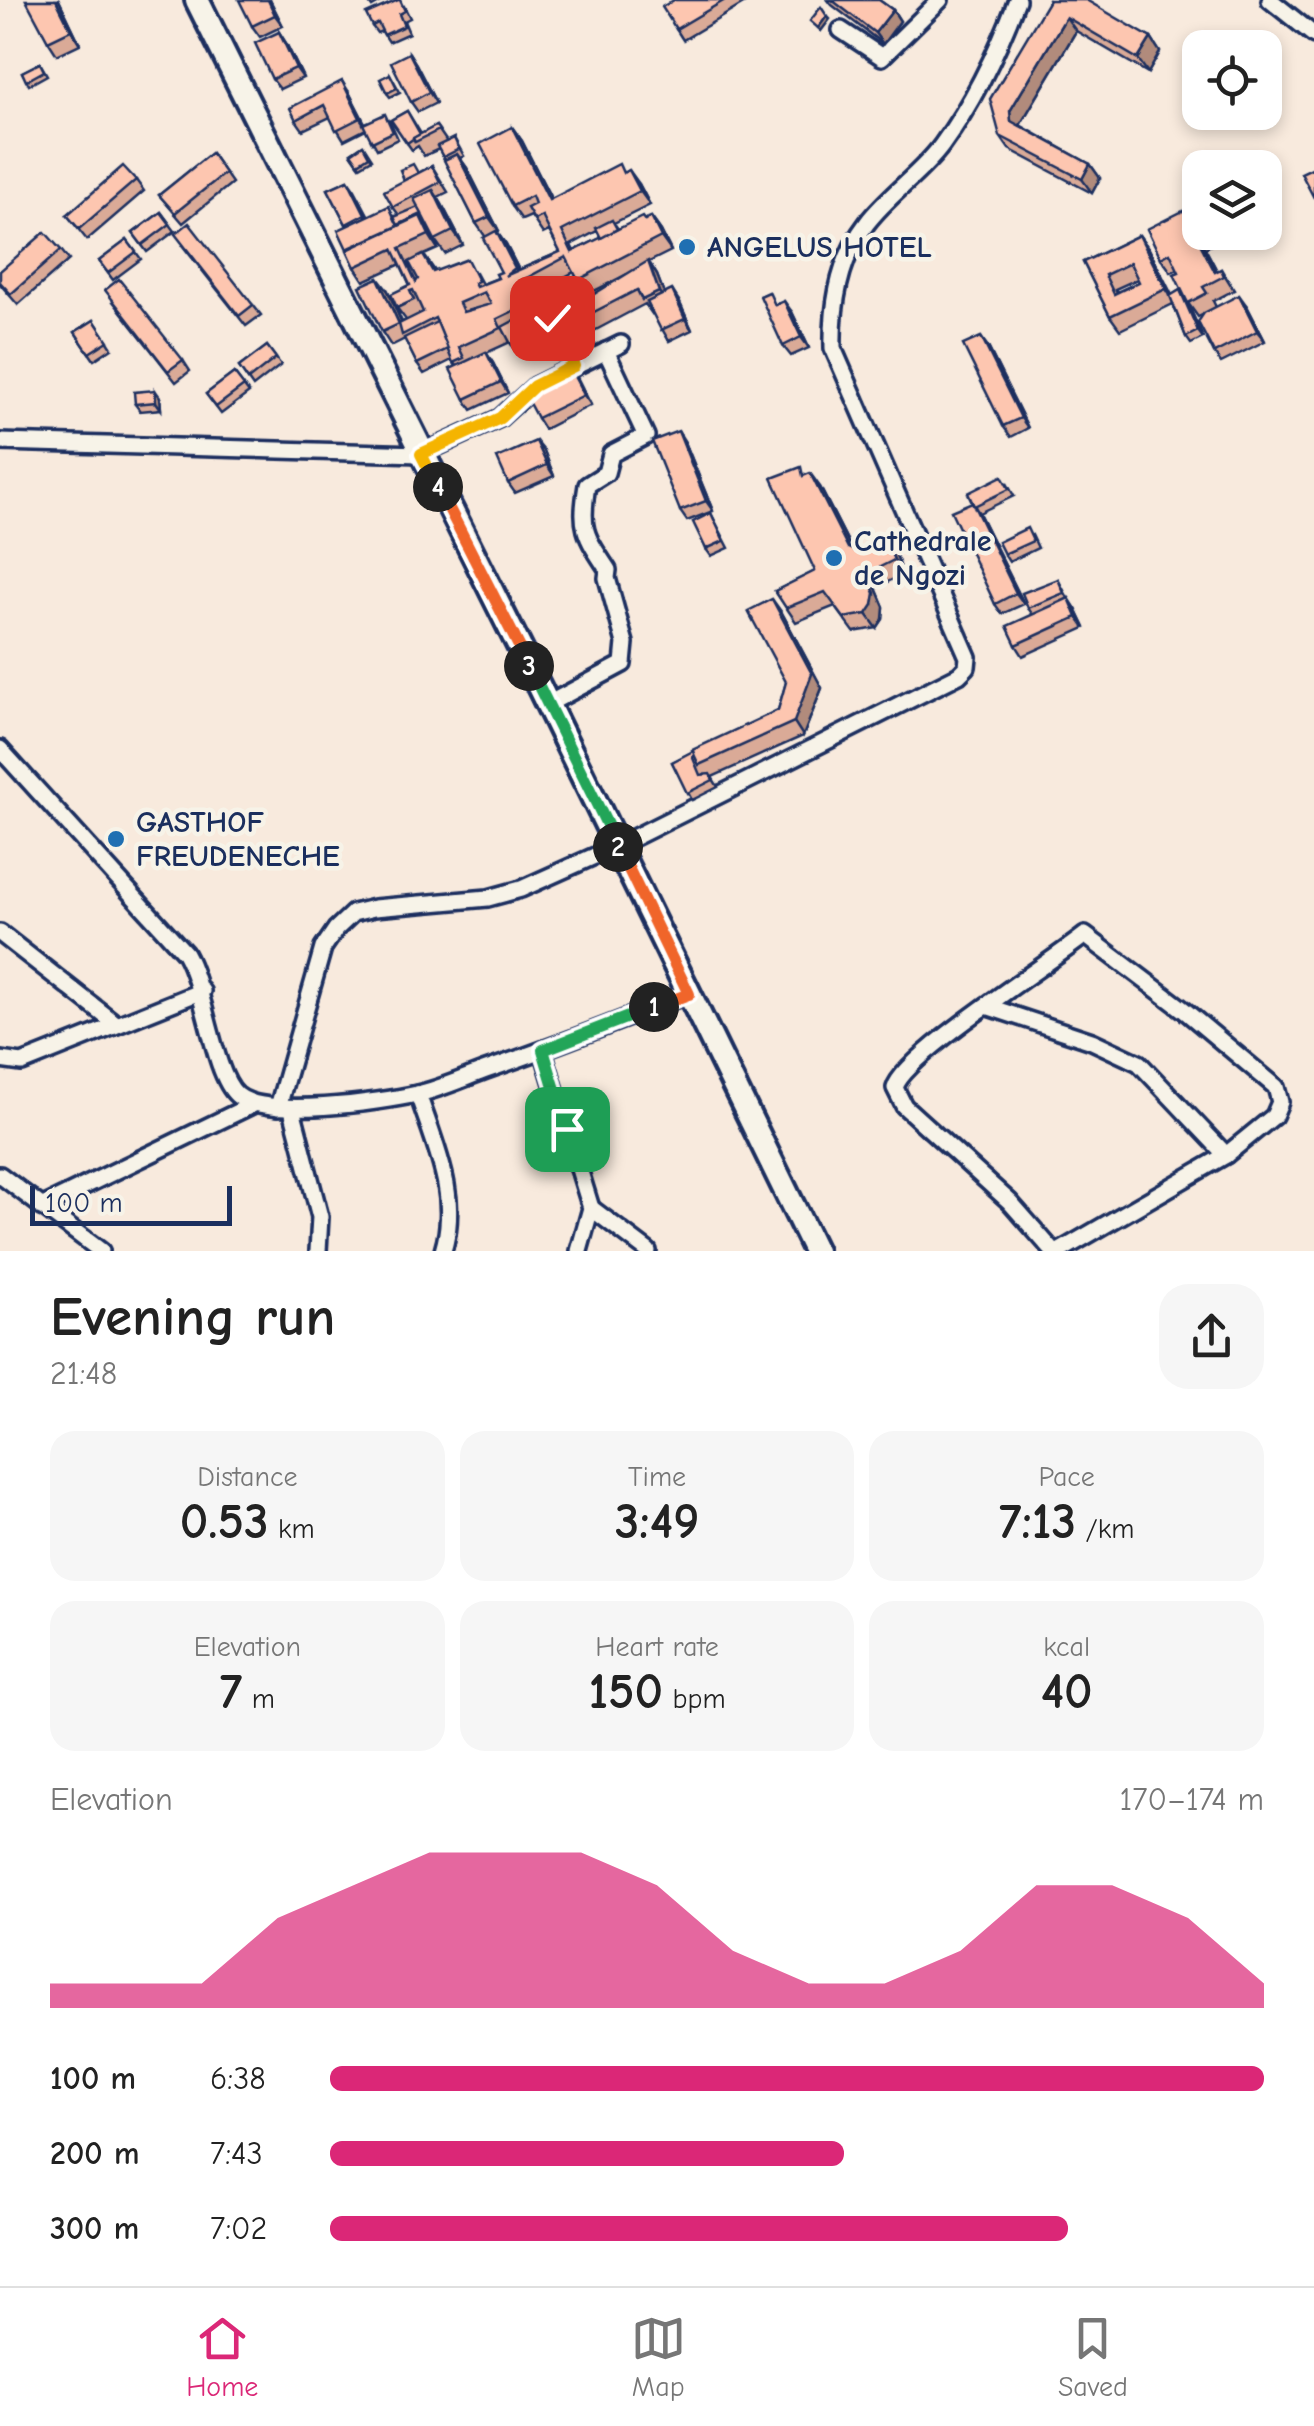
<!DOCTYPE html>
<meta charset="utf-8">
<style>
body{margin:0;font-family:"Comic Neue",sans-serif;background:#f6f6f6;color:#222;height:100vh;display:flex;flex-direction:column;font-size:38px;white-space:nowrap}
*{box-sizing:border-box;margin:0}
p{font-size:32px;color:#767676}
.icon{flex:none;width:55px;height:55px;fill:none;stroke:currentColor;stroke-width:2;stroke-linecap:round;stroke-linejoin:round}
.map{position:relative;height:1251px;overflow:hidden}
.panel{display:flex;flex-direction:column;background:#fff;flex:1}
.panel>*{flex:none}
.controls{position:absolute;left:1182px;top:30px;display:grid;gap:20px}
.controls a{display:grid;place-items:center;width:100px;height:100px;border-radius:20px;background:#fff;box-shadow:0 5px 15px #0003;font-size:50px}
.scale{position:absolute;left:30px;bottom:25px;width:202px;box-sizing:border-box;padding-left:10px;border:5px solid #1b2f5e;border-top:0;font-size:28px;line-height:35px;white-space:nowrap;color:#1b2f5e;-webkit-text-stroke:8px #f7f3e8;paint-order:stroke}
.pin{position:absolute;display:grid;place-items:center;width:85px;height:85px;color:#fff;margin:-42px;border-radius:20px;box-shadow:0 5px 15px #0006}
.km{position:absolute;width:50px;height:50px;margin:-25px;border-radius:50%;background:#222;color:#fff;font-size:28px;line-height:50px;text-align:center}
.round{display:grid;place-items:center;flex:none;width:105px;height:105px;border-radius:30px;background:#f6f6f6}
.summary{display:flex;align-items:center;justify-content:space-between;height:170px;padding:0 50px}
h1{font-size:55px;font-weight:700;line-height:75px}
.stats{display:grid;grid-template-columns:repeat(3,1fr);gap:15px;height:170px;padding:10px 50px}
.stats div{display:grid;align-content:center;border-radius:25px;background:#f6f6f6;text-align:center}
.stats b{font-size:50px;font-weight:700}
.stats small{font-size:28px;font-weight:400}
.stats p{font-size:28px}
.chart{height:280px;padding:20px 50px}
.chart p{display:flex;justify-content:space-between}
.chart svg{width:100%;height:180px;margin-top:10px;fill:#db2777;opacity:.7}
ul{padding:0 50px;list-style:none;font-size:32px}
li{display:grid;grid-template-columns:160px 120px 1fr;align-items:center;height:75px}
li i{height:25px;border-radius:12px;background:#db2777}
.menu{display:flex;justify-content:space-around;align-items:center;height:140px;border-top:2px solid #e0e0e0;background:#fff;font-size:28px;color:#767676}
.menu a{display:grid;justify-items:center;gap:5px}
.menu .selected{color:#db2777}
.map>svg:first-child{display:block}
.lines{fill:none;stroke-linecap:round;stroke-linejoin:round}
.street-casing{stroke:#1b2f5e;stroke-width:22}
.secondary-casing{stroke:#1b2f5e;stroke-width:30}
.street{stroke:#f7f3e8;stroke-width:15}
.secondary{stroke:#f7f3e8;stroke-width:22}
.wall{fill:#daaa97;stroke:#1b2f5e;stroke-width:2.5;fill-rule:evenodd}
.shaded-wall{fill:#b18b7b;stroke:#1b2f5e;stroke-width:2.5}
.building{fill:#fdc6b0;stroke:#1b2f5e;stroke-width:2.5;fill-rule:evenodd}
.split-1-casing{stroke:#fff;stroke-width:20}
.split-2-casing{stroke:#fff;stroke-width:20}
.split-3-casing{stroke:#fff;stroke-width:20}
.split-4-casing{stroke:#fff;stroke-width:20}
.split-5-casing{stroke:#fff;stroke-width:20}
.split-6-casing{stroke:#fff;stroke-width:20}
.split-1{stroke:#22a559;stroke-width:12}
.split-2{stroke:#f0652b;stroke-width:12}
.split-3{stroke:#22a559;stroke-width:12}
.split-4{stroke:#f0652b;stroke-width:12}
.split-5{stroke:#f5b400;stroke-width:12}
.split-6{stroke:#f5b400;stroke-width:12}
.poi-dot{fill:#1f6fb2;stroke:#f7f3e8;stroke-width:4}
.labels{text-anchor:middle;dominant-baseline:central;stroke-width:9;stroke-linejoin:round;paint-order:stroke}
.poi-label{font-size:30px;font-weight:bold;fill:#1b2f5e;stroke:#f7f3e8;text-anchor:start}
</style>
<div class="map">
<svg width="1314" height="1251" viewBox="0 0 1314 1251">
<rect width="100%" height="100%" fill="#f8eadd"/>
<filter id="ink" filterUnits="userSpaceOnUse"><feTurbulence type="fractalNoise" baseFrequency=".01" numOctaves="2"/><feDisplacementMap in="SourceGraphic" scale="20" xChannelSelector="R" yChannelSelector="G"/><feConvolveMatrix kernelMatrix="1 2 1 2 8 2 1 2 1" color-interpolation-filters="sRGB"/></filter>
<g filter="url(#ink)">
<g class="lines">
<!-- street casing -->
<g class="street-casing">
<g id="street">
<polyline points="1270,0 1314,35"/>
<polyline points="841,30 882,57 940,0"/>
<polyline points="552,318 574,366"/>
<polyline points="0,442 421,454 500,418 535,386 621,344"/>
<path d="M548,704L623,664L625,643L607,578L608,570C584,534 580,528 587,485L606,473L611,454L646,436L606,351"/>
<path d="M0,749L185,953C205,988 213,1074 237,1095C265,1119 381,1102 417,1094C441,1089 466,1077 489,1069C557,1046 623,1019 689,994"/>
<polyline points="0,933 116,1024"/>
<polyline points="986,1006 1092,1041 1139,1063 1226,1155"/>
<polyline points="543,1051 591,1208 579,1251"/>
<polyline points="0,1060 22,1063 202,991"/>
<path d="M418,1094C435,1146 460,1196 443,1251"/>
<path d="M278,1107L323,948L336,929L353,913L374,908L488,898L521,889L617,846L959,675L967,667L968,657L833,348C832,304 839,259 867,223C889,194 921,174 942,145C974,101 998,50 1017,0"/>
<polyline points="292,1109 320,1217 318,1251"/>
<polyline points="0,1175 101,1251"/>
<polyline points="41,1207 254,1104"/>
<polyline points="591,1208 648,1251"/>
<path d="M1053,1251L1010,1202L904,1106L895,1088C903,1056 1052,962 1085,935L1184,1010L1276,1087L1280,1102L1274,1116L1226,1155L1060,1251"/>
</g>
</g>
<!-- secondary casing -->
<g class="secondary-casing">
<polyline id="secondary" points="197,0 526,660 815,1251"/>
</g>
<!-- street -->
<use href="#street" class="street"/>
<!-- secondary -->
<use href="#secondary" class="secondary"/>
</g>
<!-- wall -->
<g class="wall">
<polygon points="59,0 80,44 57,55 48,41"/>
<polygon points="270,0 283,26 260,37 252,26"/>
<polygon points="367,0 384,0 372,7"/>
<polygon points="674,0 750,0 683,40 676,29"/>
<polygon points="828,0 879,0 893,10 900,21 883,44 832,5"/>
<polygon points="1049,0 1151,38 1160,52 1148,73 1076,31 1020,125 1090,164 1100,178 1092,193 1009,149 1000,136"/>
<polygon points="404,6 410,18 404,21 409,33 389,42 382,31 377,33 372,26"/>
<polygon points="279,32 286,43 303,78 280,89 272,79"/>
<polygon points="409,53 416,64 436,103 418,112 411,102"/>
<polygon points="40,63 47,75 29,85 22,72"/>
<polygon points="390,74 400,92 390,97 387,93"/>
<polygon points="349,92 365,123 390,121 398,139 377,149 366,129 344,140 330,117 303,130 296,120"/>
<path d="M407,111L421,134L436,126L447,142L454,138L464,156L460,158L467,168L499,231L497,232L506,245L519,270L560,252L549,231L543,234L531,216L522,220L512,206V127L522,141L551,199L624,172L639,184L650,205L614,223L618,229L651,217L661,231L671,251L649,262L657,275L664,294L679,301L692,330L669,341L653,313L652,314L645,304L594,331L584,317L627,274L588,294L574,272L533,294L544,315L536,319L545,336L516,351L510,342L486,353L493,363L508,393L472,410L465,399L456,366L452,360L424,374L417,364L405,339L391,346L382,332L388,291L402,322L406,320L397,308L410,285L401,264L364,281L355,267L347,226L328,189L348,180L368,216H396L399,215L393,207L418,173L432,166L448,192L438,197L463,245L445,254L435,240L426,222L424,223L438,249L424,255L435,271L476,273L482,284L498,278L501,272L485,236L476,223L439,149L424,156L418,146L412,150L391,120ZM597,231L601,238L574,251L571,245Z"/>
<polygon points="363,145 372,159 360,166 351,153"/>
<polygon points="211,153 232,183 183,223 159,195"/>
<polygon points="136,180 144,191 87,240 67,215"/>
<polygon points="1195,205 1200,212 1200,232 1212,232 1217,242 1205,248 1217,271 1221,269 1234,290 1213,301 1216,307 1247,306 1265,341 1221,363 1214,353 1204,314 1198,317 1188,303 1178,269 1171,272 1161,258"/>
<polygon points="161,212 175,231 147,252 133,233"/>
<path d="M1139,235L1149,249L1172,295L1180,290L1185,297L1203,338L1191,344L1186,337L1173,304L1120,330L1110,316L1083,262ZM1137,279L1139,282L1117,292L1115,289Z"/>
<polygon points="127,240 141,259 113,280 99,261"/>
<polygon points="182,245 253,305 261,315 246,326"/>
<polygon points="61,250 69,260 18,305 0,284 0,271"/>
<polygon points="112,300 183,360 190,371 176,382"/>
<polygon points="778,304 792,312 809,348 791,356 783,346"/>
<polygon points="94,320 112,348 94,360 75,332"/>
<polygon points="267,346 281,365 253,387 239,367"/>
<polygon points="988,347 1028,428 1011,437 1003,426"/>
<polygon points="568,365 591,405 544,429 537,418"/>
<polygon points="234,373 249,393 221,414 206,394"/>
<polygon points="160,397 161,409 140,411 135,404"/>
<polygon points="685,442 713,511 687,521 680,511"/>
<polygon points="544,451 554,476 515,493 508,483"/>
<polygon points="806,475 820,487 852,550 855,551 886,541 896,555 903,574 876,588 884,607 883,619 877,628 854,632 835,606 796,622 775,591 815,571"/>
<polygon points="1007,483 1014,496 979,513 1024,604 1002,614 995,604 972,502"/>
<polygon points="711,513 729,548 711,556 706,549"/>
<polygon points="1032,535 1038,548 1009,562 1004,554"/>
<polygon points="1058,579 1068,598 1076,609 1085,628 1023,656 1016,645 1033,615 1028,608"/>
<polygon points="782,613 822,688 803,736 712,777 718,787 692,800 672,762 778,710 786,682"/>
</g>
<!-- shaded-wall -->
<g class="shaded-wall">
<polygon points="56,0 59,0 80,44 71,30"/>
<polygon points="268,0 270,0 283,26 275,15"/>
<polygon points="893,10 900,21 883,44 875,33"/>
<polygon points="827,16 830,19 821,31 818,28"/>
<polygon points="1066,17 1076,31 1020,125 1021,135 1011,121 1010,111"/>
<polygon points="279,32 286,43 303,78 296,68"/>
<polygon points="1151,38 1160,52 1148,73 1138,59"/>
<polygon points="409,53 416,64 436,103 429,92"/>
<polygon points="342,81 349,92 367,128 360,118"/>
<polygon points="512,127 522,141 559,214 549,200"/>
<polygon points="457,154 467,168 499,231 489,217"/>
<polygon points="1090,164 1100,178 1092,193 1082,179"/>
<polygon points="629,170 639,184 650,205 640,191"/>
<polygon points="348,180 355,190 373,224 365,214"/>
<polygon points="433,190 442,204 463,245 453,231"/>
<polygon points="420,216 429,230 438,249 429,235"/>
<polygon points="651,217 661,231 671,251 661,237"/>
<polygon points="496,231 506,245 525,282 515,268"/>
<polygon points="1195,234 1205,248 1221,278 1215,272"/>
<polygon points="1139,235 1149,249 1175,303 1166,289"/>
<polygon points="648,261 657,275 669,306 659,292"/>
<polygon points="378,278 388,291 406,333 399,324"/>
<polygon points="523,280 533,294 544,315 534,301"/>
<polygon points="672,290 679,301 692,330 685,319"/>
<polygon points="1180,290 1185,297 1203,338 1198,331"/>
<polygon points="1239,295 1247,306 1265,341 1257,331"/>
<polygon points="784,301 792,312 809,348 801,337"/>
<polygon points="981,337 988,347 1028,428 1021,418"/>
<polygon points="486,352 493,363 508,393 501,382"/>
<polygon points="568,365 576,375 591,405 584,395"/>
<polygon points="155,390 160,397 161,409 156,402"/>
<polygon points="678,431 685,442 713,511 706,501"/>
<polygon points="536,441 544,451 554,476 547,465"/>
<polygon points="810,473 820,487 858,562 848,548"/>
<polygon points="972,502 979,513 1024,604 1016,593"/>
<polygon points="886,541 896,555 903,574 894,560"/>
<polygon points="866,574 876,588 884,607 883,619 877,628 867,614"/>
<polygon points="1069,598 1076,609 1085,628 1077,617"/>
<polygon points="772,599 782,613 822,688 803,736 794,722"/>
</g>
<!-- building -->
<g class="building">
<polygon points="26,0 56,0 71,30 48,41"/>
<polygon points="239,0 268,0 275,15 252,26"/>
<polygon points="398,0 400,0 405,11 399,14 404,26 384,35 378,23 372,26 366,14"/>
<polygon points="674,0 725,0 676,29 662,7"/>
<polygon points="832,0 879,0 893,10 875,33"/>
<polygon points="1049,0 1086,0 1151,38 1138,59 1066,17 1010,111 1011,121 1090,164 1082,179 1000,136 990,99"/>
<polygon points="821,7 827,16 818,28 810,21"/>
<polygon points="279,32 296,68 272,79 255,43"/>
<polygon points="409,53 429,92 411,102 391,62"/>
<polygon points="40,63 44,71 26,81 22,72"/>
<polygon points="390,74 397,88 387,93 380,79"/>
<polygon points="342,81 360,118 336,130 324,105 296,120 290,108"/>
<polygon points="407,111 420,134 407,143 391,120"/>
<polygon points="385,114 393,132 372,142 363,124"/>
<polygon points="436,126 439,130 415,142 413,138"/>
<path d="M512,127L549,200L619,164L623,173L629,170L640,191L562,231L572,252L642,217L645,221L651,217L661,237L578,280L566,257L523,280L534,301L497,319L501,328L459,347L464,358L453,363L435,318L402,335L399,324L423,312L413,290L410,291L414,300L397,308L391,294L410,285L393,249L355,267L347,250L420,216L429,235L400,248L416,282L418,279L409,262L423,255L433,272L467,259L478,281L474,283L476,287L498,278L496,274L501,272L483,238L496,231L515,268L505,276L560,252L542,216L534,220L527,208L535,204L532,196L512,206L480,144ZM484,292L491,304L463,312L459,303Z"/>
<polygon points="454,138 459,149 443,157 437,146"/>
<polygon points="363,145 369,156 358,163 351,153"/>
<polygon points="211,153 225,173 175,213 159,195"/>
<polygon points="457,154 489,217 476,223 444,160"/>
<polygon points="413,164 418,173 404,180 400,170"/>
<polygon points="123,166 136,180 79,229 67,215"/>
<polygon points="432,166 440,182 393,207 384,191"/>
<polygon points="1314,167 1314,198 1301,173"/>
<polygon points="348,180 365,214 346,224 328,189"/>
<polygon points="433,190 453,231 435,240 414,199"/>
<polygon points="1195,205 1200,215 1200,232 1195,234 1215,272 1221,269 1224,276 1203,287 1207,293 1188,303 1174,274 1179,272 1170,253 1161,258 1147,229"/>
<polygon points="389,206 398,226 347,249 338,230"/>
<polygon points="418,207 422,214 398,225 394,217"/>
<polygon points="161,212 170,224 142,245 133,233"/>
<polygon points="612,220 617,229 601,238 596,228"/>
<polygon points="189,223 253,305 239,316 175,234"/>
<polygon points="45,232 61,250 11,294 0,282 0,271"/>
<path d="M1139,235L1166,289L1110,316L1083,262ZM1130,263L1139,282L1114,294L1105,275Z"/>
<polygon points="127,240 136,252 108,273 99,261"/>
<polygon points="648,261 659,292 642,300 637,290 584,317 578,304"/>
<polygon points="378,278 399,324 382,332 360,286"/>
<polygon points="119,279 183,360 168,371 105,290"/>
<polygon points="672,290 685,319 661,330 647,302"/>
<polygon points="1180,290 1198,331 1186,337 1170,296"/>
<polygon points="769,292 775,305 784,301 801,337 783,346 760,296"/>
<polygon points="1239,295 1257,331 1214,353 1198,322 1204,313"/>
<polygon points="530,312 540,329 511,344 502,327"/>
<polygon points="94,320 108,341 89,353 75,332"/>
<polygon points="437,322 448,349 417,364 404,338"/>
<polygon points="981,337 1021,418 1003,426 963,345"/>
<polygon points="267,346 276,358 248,380 239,367"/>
<polygon points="486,352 501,382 465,399 450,369"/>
<polygon points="568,365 584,395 537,418 521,388"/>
<polygon points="234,373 244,386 216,407 206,394"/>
<polygon points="155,390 156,402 135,404 134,392"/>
<polygon points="678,431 706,501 680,511 652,441"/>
<polygon points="536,441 547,465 508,483 497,458"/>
<polygon points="801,467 803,476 810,473 848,548 855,551 886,541 894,560 866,574 875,593 873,605 867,614 844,618 825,592 786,608 775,591 815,571 772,478"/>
<polygon points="1002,476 1009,489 974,506 968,493"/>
<polygon points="972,502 1016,593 995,604 951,511"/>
<polygon points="711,513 724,541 706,549 693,522"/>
<polygon points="1027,528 1033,541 1004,554 998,542"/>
<polygon points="1058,579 1064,593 1028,608 1022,593"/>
<polygon points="1069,598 1077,617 1016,645 1007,626"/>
<polygon points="772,599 812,674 794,722 699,765 692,750 778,710 786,682 748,611"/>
<polygon points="693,751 694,754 693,758 700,775 710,774 713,780 687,793 672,762"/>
</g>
</g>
<g class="lines" filter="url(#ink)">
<!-- split-1 casing -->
<g class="split-1-casing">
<polyline id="split-1" points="567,1129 543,1050 654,1007"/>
</g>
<!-- split-2 casing -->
<g class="split-2-casing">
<polyline id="split-2" points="618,847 689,994 654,1007"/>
</g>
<!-- split-3 casing -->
<g class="split-3-casing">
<polyline id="split-3" points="529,666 618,847"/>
</g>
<!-- split-4 casing -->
<g class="split-4-casing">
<polyline id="split-4" points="438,487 529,666"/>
</g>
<!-- split-5 casing -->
<g class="split-5-casing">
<polyline id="split-5" points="438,487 421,454 500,418 534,386 562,372"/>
</g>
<!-- split-6 casing -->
<g class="split-6-casing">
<polyline id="split-6" points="552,318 574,366 562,372"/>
</g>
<!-- split-1 -->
<use href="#split-1" class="split-1"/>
<!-- split-2 -->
<use href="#split-2" class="split-2"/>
<!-- split-3 -->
<use href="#split-3" class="split-3"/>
<!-- split-4 -->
<use href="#split-4" class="split-4"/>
<!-- split-5 -->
<use href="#split-5" class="split-5"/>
<!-- split-6 -->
<use href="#split-6" class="split-6"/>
</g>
<!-- markers -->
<g class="poi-dot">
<circle cx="687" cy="247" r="10"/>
<circle cx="834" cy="558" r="10"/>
<circle cx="116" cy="839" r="10"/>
</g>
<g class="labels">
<!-- poi labels -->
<g class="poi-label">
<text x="707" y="247">ANGELUS HOTEL</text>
<text x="854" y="541">Cathedrale<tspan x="854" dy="34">de Ngozi</tspan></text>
<text x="136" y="822">GASTHOF<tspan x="136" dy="34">FREUDENECHE</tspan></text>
</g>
</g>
</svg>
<div class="controls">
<a><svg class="icon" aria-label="locate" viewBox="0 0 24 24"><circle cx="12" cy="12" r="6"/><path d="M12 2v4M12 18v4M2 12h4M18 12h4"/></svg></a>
<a><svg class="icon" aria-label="layers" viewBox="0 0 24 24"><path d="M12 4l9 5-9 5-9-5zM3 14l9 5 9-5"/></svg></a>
</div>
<div class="scale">100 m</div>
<div class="pin" style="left:567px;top:1129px;background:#1e9e55"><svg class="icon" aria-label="arrive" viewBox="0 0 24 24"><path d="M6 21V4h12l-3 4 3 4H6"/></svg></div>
<div class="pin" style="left:552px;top:318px;background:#d93025"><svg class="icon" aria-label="check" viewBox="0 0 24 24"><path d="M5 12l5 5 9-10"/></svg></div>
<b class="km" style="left:654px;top:1007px">1</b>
<b class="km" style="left:618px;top:847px">2</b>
<b class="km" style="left:529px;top:666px">3</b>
<b class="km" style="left:438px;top:487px">4</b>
</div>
<section class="panel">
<div class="summary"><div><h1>Evening run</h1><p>21:48</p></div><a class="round"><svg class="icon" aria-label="share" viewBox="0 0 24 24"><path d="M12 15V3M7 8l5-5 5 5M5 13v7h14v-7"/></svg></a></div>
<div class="stats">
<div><p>Distance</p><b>0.53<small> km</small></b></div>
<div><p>Time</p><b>3:49</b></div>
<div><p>Pace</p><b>7:13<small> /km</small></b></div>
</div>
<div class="stats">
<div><p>Elevation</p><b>7<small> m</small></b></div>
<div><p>Heart rate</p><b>150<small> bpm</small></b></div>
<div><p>kcal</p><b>40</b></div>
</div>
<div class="chart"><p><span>Elevation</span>170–174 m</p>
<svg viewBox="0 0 160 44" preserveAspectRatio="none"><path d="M0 44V38L10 38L20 38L30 22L40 14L50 6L60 6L70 6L80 14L90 30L100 38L110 38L120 30L130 14L140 14L150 22L160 38V44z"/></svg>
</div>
<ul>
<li><b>100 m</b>6:38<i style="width:100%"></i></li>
<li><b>200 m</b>7:43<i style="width:55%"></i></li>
<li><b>300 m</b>7:02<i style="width:79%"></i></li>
</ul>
</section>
<nav class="menu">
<a class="selected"><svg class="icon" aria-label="home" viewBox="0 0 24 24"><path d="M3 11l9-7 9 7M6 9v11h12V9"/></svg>Home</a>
<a><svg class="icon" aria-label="map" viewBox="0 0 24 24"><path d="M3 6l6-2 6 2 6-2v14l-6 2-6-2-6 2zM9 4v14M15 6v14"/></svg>Map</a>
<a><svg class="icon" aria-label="saved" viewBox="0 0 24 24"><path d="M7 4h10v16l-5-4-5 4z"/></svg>Saved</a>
</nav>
